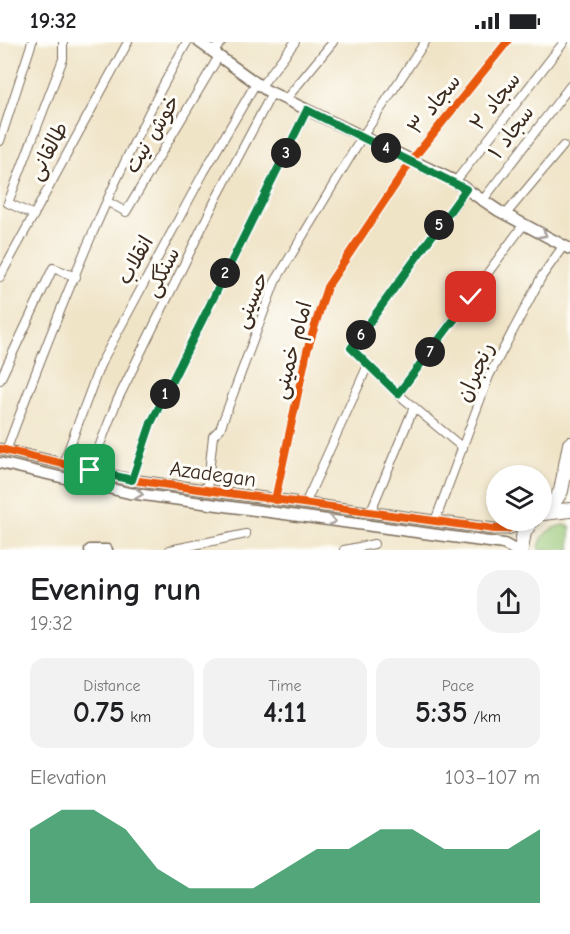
<!DOCTYPE html>
<meta charset="utf-8">
<style>
body{margin:0;font-family:"Comic Neue","Playpen Sans Arabic",sans-serif;background:#f2f2f2;color:#202124;height:100vh;display:flex;flex-direction:column;font-size:22px;white-space:nowrap}
*{box-sizing:border-box;margin:0}
p{font-size:20px;color:#757577}
.icon{flex:none;width:33px;height:33px;fill:none;stroke:currentColor;stroke-width:2;stroke-linecap:round;stroke-linejoin:round}
.map{position:relative;height:508px;overflow:hidden}
.details{display:flex;flex-direction:column;background:#fff;flex:1}
.details>*{flex:none}
.controls{position:absolute;left:486px;top:423px;display:grid;gap:12px}
.controls a{display:grid;place-items:center;width:66px;height:66px;border-radius:50%;background:#fff;box-shadow:0 3px 9px #0003;font-size:30px}
.pin{position:absolute;display:grid;place-items:center;width:51px;height:51px;color:#fff;margin:-26px;border-radius:12px;box-shadow:0 3px 9px #0006}
.km{position:absolute;width:30px;height:30px;margin:-15px;border-radius:50%;background:#222;color:#fff;font-size:16px;line-height:30px;text-align:center}
.round{display:grid;place-items:center;flex:none;width:63px;height:63px;border-radius:24px;background:#f2f2f2}
.headline{display:flex;align-items:center;justify-content:space-between;height:102px;padding:0 30px}
h1{font-size:33px;font-weight:600;line-height:45px}
.stats{display:grid;grid-template-columns:repeat(3,1fr);gap:9px;height:102px;padding:6px 30px}
.stats div{display:grid;align-content:center;border-radius:15px;background:#f2f2f2;text-align:center}
.stats b{font-size:30px;font-weight:600}
.stats small{font-size:16px;font-weight:400}
.stats p{font-size:16px}
.chart{height:168px;padding:12px 30px}
.chart p{display:flex;justify-content:space-between}
.chart svg{width:100%;height:108px;margin-top:6px;fill:#0b8043;opacity:.7}
.status{display:flex;justify-content:space-between;align-items:center;height:42px;padding:0 30px;background:#fff;direction:ltr}
.status svg{height:16px;fill:currentColor}
.map>svg:first-child{display:block}
.green{fill:#96c675;stroke:#68784a;stroke-width:1.5}
.lines{fill:none;stroke-linecap:round;stroke-linejoin:round}
.minor-casing{stroke:#7a6b59;stroke-width:10}
.tertiary-casing{stroke:#7a6b59;stroke-width:13}
.trunk-casing{stroke:#7a6b59;stroke-width:16}
.minor{stroke:#fff;stroke-width:8}
.tertiary{stroke:#fff;stroke-width:10}
.trunk{stroke:#fff;stroke-width:14}
.cycleway-casing{stroke:#fdfcf7;stroke-width:11}
.cycleway{stroke:#e8590c;stroke-width:8}
.oneway{stroke:#a79f9a}
.route-casing{stroke:#fff;stroke-width:12}
.route{stroke:#0b8043;stroke-width:8}
.labels{text-anchor:middle;dominant-baseline:central;stroke-width:6;stroke-linejoin:round;paint-order:stroke}
.street-label{font-size:21px;fill:#3b2a1e;stroke:#fdfcf7}
</style>
<div class="status"><b>19:32</b><svg viewBox="0 0 49 12"><path d="M0 12V9h3v3zM5 12V6h3v6zM10 12V3h3v9zM15 12V0h3v12zM26 1h20v11H26zM47 4h2v5h-2z"/></svg></div>
<div class="map">
<svg width="570" height="508" viewBox="0 0 570 508">
<rect width="100%" height="100%" fill="#fdfcf7"/>
<filter id="ink" filterUnits="userSpaceOnUse"><feTurbulence type="fractalNoise" baseFrequency=".0167" numOctaves="2"/><feDisplacementMap in="SourceGraphic" scale="12" xChannelSelector="R" yChannelSelector="G"/><feConvolveMatrix kernelMatrix="1 2 1 2 8 2 1 2 1" color-interpolation-filters="sRGB"/></filter>
<filter id="wash" filterUnits="userSpaceOnUse"><feTurbulence type="fractalNoise" baseFrequency=".008" numOctaves="4" result="noise"/><feDisplacementMap in="SourceGraphic" scale="24" xChannelSelector="R" yChannelSelector="G"/><feGaussianBlur stdDeviation="1.35" result="paint"/><feColorMatrix in="noise" values="0 0 0 0 0 0 0 0 0 0 0 0 0 0 0 0 0 1.4 0 .05"/><feComposite in="paint" operator="in"/></filter>
<g filter="url(#wash)">
<rect width="100%" height="100%" fill="#f0e4c7"/>
<!-- green -->
<path class="green" d="M563,483L570,484V508H539C540,494 549,486 563,483Z"/>
</g>
<g filter="url(#ink)">
<g class="lines">
<!-- minor casing -->
<g class="minor-casing">
<g id="minor">
<polyline points="213,10 222,0"/>
<polyline points="261,44 295,0"/>
<polyline points="286,57 333,0"/>
<polyline points="0,99 32,0"/>
<polyline points="455,140 564,0"/>
<polyline points="483,158 570,44"/>
<polyline points="108,160 126,170 219,14"/>
<polyline points="506,172 563,104"/>
<polyline points="34,173 8,161 63,17 63,0"/>
<polyline points="0,235 128,0"/>
<polyline points="0,338 53,226 76,235"/>
<polyline points="398,352 351,306 466,147"/>
<polyline points="463,406 398,352 524,182"/>
<path d="M6,409C58,270 114,128 187,0"/>
<polyline points="63,422 100,323 204,130 256,41"/>
<polyline points="90,428 117,359 216,157 272,51"/>
<polyline points="132,438 151,381 307,68"/>
<polyline points="207,449 213,394 220,387 275,240 362,95 425,0"/>
<polyline points="275,458 307,309 327,245 412,118 507,0"/>
<polyline points="305,462 368,323"/>
<polyline points="370,471 414,365"/>
<polyline points="435,479 489,334 542,234 564,203"/>
<polyline points="170,508 246,492"/>
<polyline points="344,508 374,502"/>
</g>
</g>
<!-- tertiary casing -->
<g class="tertiary-casing">
<g id="tertiary">
<polyline points="199,0 266,48 451,137 499,169 570,207"/>
<polyline points="0,407 132,438 494,487 507,487 530,479"/>
<polyline points="0,421 129,451 504,502 515,508"/>
<polyline points="90,508 107,508"/>
</g>
</g>
<!-- trunk casing -->
<g class="trunk-casing">
<g id="trunk">
<polyline points="549,468 561,449 570,402"/>
<polyline points="543,471 570,468"/>
<polyline points="521,508 524,490 532,478"/>
</g>
</g>
<!-- minor -->
<use href="#minor" class="minor"/>
<!-- tertiary -->
<use href="#tertiary" class="tertiary"/>
<!-- trunk -->
<use href="#trunk" class="trunk"/>
<!-- cycleway casing -->
<g class="cycleway-casing">
<g id="cycleway">
<polyline points="0,407 132,438 494,487 507,487 530,479"/>
<polyline points="275,458 307,309 327,245 412,118 507,0"/>
</g>
</g>
<!-- cycleway -->
<use href="#cycleway" class="cycleway"/>
</g>
<!-- one-way arrows -->
<defs><path id="oneway-chevron" d="M-2-3.5L2.5 0L-2 3.5" fill="none" stroke-width="1.6" stroke-linecap="round" stroke-linejoin="round" transform="scale(1.5)"/></defs>
<g class="oneway">
<use href="#oneway-chevron" transform="translate(543 192) rotate(28)"/>
<use href="#oneway-chevron" transform="translate(139 452) rotate(8)"/>
<use href="#oneway-chevron" transform="translate(332 479) rotate(8)"/>
</g>
</g>
<g class="lines" filter="url(#ink)">
<!-- route casing -->
<g class="route-casing">
<polyline id="route" points="90,428 132,438 151,381 307,68 466,147 351,306 398,352 471,255"/>
</g>
<!-- route -->
<use href="#route" class="route"/>
</g>
<g class="labels">
<!-- street labels -->
<g class="street-label">
<text transform="translate(495 59) rotate(-52)">سجاد ۲</text>
<text transform="translate(434 62) rotate(-51)">سجاد ۳</text>
<text transform="translate(511 90) rotate(-53)">سجاد ۱</text>
<text transform="translate(152 92) rotate(-59)">خوش نیت</text>
<text transform="translate(48 109) rotate(-62)">طالقانی</text>
<text transform="translate(135 218) rotate(-61)">انقلاب</text>
<text transform="translate(162 230) rotate(-63)">سنگکی</text>
<text transform="translate(251 258) rotate(-67)">حسینی</text>
<text transform="translate(292 308) rotate(-75)">امام خمینی</text>
<text transform="translate(475 330) rotate(-66)">رنجبران</text>
<text transform="translate(213 432) rotate(8)">Azadegan</text>
</g>
</g>
</svg>
<div class="controls">
<a><svg class="icon" aria-label="layers" viewBox="0 0 24 24"><path d="M12 4l9 5-9 5-9-5zM3 14l9 5 9-5"/></svg></a>
</div>
<div class="pin" style="left:90px;top:428px;background:#1e9e55"><svg class="icon" aria-label="arrive" viewBox="0 0 24 24"><path d="M6 21V4h12l-3 4 3 4H6"/></svg></div>
<div class="pin" style="left:471px;top:255px;background:#d93025"><svg class="icon" aria-label="check" viewBox="0 0 24 24"><path d="M5 12l5 5 9-10"/></svg></div>
<b class="km" style="left:165px;top:352px">1</b>
<b class="km" style="left:225px;top:231px">2</b>
<b class="km" style="left:286px;top:111px">3</b>
<b class="km" style="left:386px;top:106px">4</b>
<b class="km" style="left:439px;top:183px">5</b>
<b class="km" style="left:361px;top:293px">6</b>
<b class="km" style="left:430px;top:310px">7</b>
</div>
<section class="details">
<div class="headline"><div><h1>Evening run</h1><p>19:32</p></div><a class="round"><svg class="icon" aria-label="share" viewBox="0 0 24 24"><path d="M12 15V3M7 8l5-5 5 5M5 13v7h14v-7"/></svg></a></div>
<div class="stats">
<div><p>Distance</p><b>0.75<small> km</small></b></div>
<div><p>Time</p><b>4:11</b></div>
<div><p>Pace</p><b>5:35<small> /km</small></b></div>
</div>
<div class="chart"><p><span>Elevation</span>103–107 m</p>
<svg viewBox="0 0 160 44" preserveAspectRatio="none"><path d="M0 44V14L10 6L20 6L30 14L40 30L50 38L60 38L70 38L80 30L90 22L100 22L110 14L120 14L130 22L140 22L150 22L160 14V44z"/></svg>
</div>
</section>
